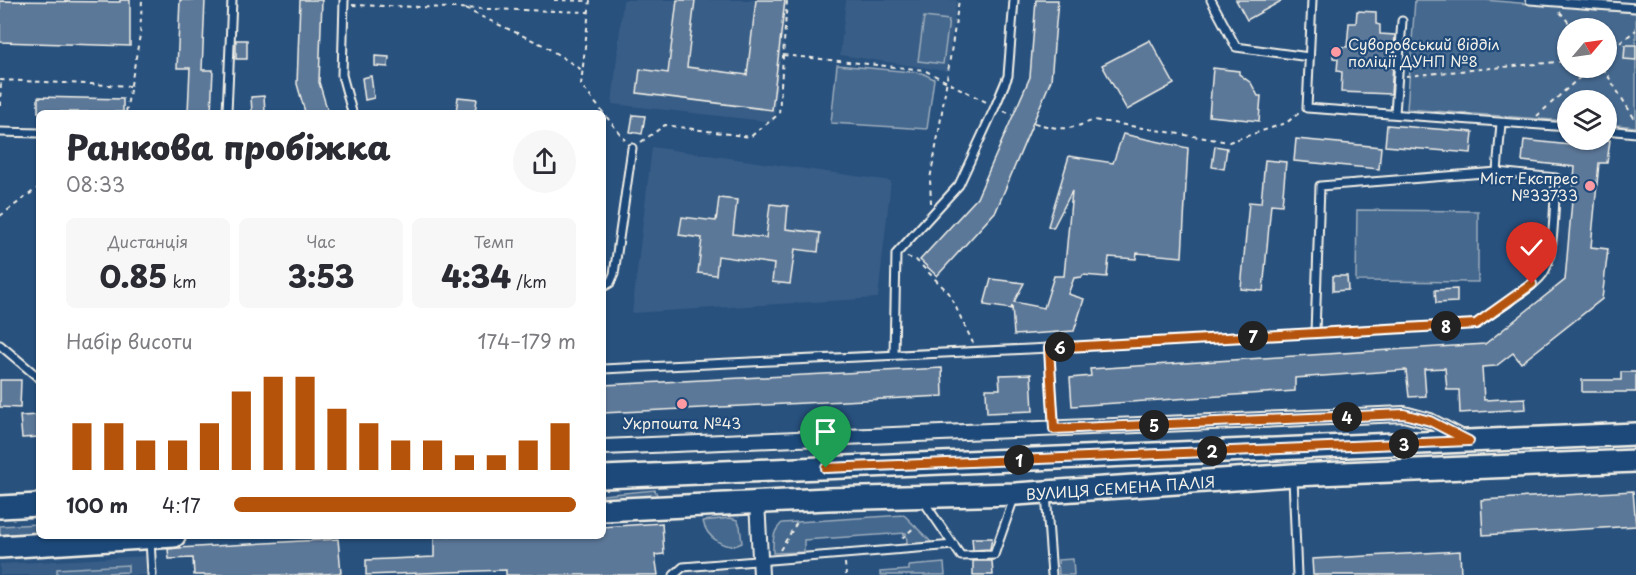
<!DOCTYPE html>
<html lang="uk">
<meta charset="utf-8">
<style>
body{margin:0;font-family:"Playpen Sans",sans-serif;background:#f7f7f7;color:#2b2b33;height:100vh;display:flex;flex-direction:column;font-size:22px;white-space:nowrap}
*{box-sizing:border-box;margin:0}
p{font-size:20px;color:#7c7c81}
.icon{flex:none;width:33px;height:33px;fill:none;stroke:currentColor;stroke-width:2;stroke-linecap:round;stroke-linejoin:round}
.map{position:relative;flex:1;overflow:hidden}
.sheet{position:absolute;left:36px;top:110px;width:570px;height:429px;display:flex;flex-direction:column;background:#fff;border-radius:9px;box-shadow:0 2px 4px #0004}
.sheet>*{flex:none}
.needle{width:39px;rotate:61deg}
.controls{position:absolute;left:1557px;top:18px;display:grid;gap:12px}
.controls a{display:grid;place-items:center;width:60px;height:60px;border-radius:50%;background:#fff;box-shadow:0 2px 4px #0004;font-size:30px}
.pin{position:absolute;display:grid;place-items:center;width:51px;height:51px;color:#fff;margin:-62px -26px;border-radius:50% 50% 50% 0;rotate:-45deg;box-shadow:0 0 6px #0007}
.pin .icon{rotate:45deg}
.km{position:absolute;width:30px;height:30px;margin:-15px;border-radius:50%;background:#222;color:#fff;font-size:16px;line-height:30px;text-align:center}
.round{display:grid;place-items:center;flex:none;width:63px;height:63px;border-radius:32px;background:#f7f7f7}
.headline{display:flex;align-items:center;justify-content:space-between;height:102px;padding:0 30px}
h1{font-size:33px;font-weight:800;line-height:45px}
.figures{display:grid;grid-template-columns:repeat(3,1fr);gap:9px;height:102px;padding:6px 30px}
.figures div{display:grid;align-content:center;border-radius:9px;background:#f7f7f7;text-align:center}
.figures b{font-size:30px;font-weight:800}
.figures small{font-size:16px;font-weight:400}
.figures p{font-size:16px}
.chart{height:168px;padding:12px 30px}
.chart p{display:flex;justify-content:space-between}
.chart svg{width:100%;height:108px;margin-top:6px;stroke:#b45309;stroke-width:6}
ul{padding:0 30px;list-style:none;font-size:20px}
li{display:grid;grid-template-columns:96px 72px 1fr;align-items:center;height:45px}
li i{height:15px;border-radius:8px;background:#b45309}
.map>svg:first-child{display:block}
.built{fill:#375d86}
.green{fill:#45688e;stroke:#9cacbb;stroke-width:1.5;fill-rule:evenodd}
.building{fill:#5b7899;stroke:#f4f1e8;stroke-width:1.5}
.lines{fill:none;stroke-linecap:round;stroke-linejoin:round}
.lane-casing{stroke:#f4f1e8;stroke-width:11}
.street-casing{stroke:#f4f1e8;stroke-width:18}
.primary-casing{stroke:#f4f1e8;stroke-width:26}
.path{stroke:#f4f1e8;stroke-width:2;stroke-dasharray:4.5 4.5;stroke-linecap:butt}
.lane{stroke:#1f4a7a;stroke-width:7}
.street{stroke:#1f4a7a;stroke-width:14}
.primary{stroke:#1f4a7a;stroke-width:21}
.route-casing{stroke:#fff;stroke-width:12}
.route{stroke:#b45309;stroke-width:8}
.poi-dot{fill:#ff9aa2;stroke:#1f4a7a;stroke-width:2}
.labels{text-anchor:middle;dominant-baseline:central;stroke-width:4.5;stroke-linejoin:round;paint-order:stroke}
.poi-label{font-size:15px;fill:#f4f1e8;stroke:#1f4a7a;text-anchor:start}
.street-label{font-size:15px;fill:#f4f1e8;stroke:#1f4a7a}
</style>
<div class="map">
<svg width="1636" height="575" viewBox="0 0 1636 575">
<rect width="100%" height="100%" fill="#28517e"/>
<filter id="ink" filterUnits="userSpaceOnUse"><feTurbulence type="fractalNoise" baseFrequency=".0167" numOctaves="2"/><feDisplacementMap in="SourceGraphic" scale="12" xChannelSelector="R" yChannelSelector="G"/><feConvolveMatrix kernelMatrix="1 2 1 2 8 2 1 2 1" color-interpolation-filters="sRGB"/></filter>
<g filter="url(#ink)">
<!-- built -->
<g class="built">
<polygon points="623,0 787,0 774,122 612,104"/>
<polygon points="846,0 957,0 947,71 840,55"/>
<polygon points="652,147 891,181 878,298 632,313"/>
<polygon points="146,556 147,575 0,575 0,564"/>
<polygon points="727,566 728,575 670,575 677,571"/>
</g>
<!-- green -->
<g class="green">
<path d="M1415,0H1485L1636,13V127L1607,124L1606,100H1568L1567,121L1407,109ZM1568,28H1606V68H1568Z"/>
<polygon points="924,17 949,20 943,64 918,61"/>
<polygon points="837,65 922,73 934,79 927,129 831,123"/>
<polygon points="1357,210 1478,211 1478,282 1356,281"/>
<polygon points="655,490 658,497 603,503 603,495"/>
<path d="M904,515L935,546L908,550L906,533L804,540V552L773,553C773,541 772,532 782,523Z"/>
<path d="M730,518L737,520L740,526L742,543C726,552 706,537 703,521Z"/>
<polygon points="39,524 39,532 0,535 0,526"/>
<polygon points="1073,559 1074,575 1059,575 1058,560"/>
<polygon points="944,563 945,575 880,575 880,572 909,570 909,566"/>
<polygon points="128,565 128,572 57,575 57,569"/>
</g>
<!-- building -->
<g class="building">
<polygon points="120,0 130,0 130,46 0,42 0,1 120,2"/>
<polygon points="180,0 205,0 202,70 213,70 211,112 188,112 190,68 177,68"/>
<polygon points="300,0 322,0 319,82 328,112 305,112 297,84"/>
<polygon points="677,0 695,0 687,67 747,75 756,0 785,0 772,110 637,93 640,69 668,73"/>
<polygon points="1036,0 1058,0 1051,80 996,211 937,276 920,260 977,198 1030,77"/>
<polygon points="1236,0 1283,0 1247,20"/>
<polygon points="1357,11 1376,12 1376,24 1380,25 1380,34 1395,35 1391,94 1341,92 1342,72 1337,71 1338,59 1333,58 1333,46 1347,47 1349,23 1356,23"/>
<rect x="236" y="40" width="11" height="19"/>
<polygon points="1150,40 1174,84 1127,110 1102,65"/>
<polygon points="1625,45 1636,45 1636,60 1624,59"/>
<polygon points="375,56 389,57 388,67 375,66"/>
<polygon points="1213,68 1239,71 1239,74 1251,83 1258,96 1261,96 1259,121 1209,116"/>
<polygon points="371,76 374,98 365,100 362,78"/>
<polygon points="264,96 265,112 252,112 251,97"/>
<polygon points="38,97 123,99 123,112 38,112"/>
<polygon points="458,97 477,99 475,112 456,112"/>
<polygon points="633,115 645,116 642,134 630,132"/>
<polygon points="1387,125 1473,132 1471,153 1385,146"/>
<polygon points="1123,134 1188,148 1182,257 1137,253 1136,259 1109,257 1107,277 1083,275 1082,277 1074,278 1068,294 1084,299 1074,331 1014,335 1012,306 1011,309 984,305 991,279 1024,283 1014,302 1044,308 1054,276 1064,276 1072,191 1053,228 1048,226 1069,156 1113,163"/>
<polygon points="1296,139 1381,147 1379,169 1294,161"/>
<polygon points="1524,140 1588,147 1589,140 1610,140 1607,163 1599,163 1591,247 1608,249 1602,299 1521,363 1513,353 1496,366 1482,367 1484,400 1525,398 1526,409 1460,413 1459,390 1447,390 1445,368 1424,369 1426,396 1409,397 1406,370 1295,378 1295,391 1072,406 1070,378 1091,376 1090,369 1485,344 1565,280 1575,167 1522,161"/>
<polygon points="1215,146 1227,148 1224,169 1212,167"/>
<polygon points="1265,160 1286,162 1282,205 1271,204 1263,291 1241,289 1249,202 1261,203"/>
<polygon points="719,198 737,200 733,234 766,238 770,204 788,206 786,229 820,233 818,252 795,249 790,284 772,282 774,264 718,256 716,275 698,273 702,238 679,235 682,217 716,221"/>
<polygon points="1333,276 1347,276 1348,290 1333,291"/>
<polygon points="1457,289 1457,302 1436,303 1435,290"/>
<polygon points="942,368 943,396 603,413 603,385"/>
<polygon points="1621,372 1636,372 1636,392 1582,392 1582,380 1621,380"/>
<polygon points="1031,374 1033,411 987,413 986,389 1000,389 999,375"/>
<polygon points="0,380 21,380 20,408 0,407"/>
<polygon points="39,415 39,437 22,438 20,416"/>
<polygon points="1633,491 1636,526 1483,535 1481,500"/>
<polygon points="662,523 664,554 655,555 658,575 506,575 506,570 366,575 366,560 434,557 434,536 603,536 603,527"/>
<polygon points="972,538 992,538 990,549 973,550"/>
<polygon points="338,539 341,573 307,575 194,575 193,558 169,559 168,549 178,548"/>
<polygon points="1460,551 1461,575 1313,575 1312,559"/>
<polygon points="973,561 992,561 993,575 973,575"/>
</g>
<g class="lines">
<!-- lane casing -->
<g class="lane-casing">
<g id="lane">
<polyline points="344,0 342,75 352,112"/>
<polyline points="1211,0 1236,47 1309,57"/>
<polyline points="1312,0 1307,108 1568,127"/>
<polyline points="1530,0 1636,8"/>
<polyline points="227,112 232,0"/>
<polyline points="1395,113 1402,21"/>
<polyline points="1606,130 1636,133"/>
<polyline points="0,132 39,133"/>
<polyline points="603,287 610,283 614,274 632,148"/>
<polyline points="1315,333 1320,186 1497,172"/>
<polyline points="0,345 39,378"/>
<polyline points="1049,348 1054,429"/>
<polyline points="894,355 896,254 959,185 995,107 1008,76 1014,0"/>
<path d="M603,369L1049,348L1476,324C1493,312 1532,289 1543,274C1555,257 1554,200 1556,178L1497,172L1501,123"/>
<polyline points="1293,478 1297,575"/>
<polyline points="1046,494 1052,575"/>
<polyline points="922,499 961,556 994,555 1014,498"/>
<polyline points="150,540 152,575"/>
<polyline points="674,575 683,567 954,545"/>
</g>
</g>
<!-- street casing -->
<g class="street-casing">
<g id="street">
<polyline points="603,447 1404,414 1430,421 1465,439"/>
<polyline points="757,502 761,575"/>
</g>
</g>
<!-- primary casing -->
<g class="primary-casing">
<g id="primary">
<polyline points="603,477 1636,434"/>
<polyline points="0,507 39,505"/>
<path id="s1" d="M603,510L827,499L1016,494L1293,475L1636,461"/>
<polyline points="0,547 174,536"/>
</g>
</g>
<!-- path -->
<g class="path">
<polyline points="554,0 590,1"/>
<polyline points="590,0 581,85 625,140"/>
<polyline points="352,5 589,12"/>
<polyline points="465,9 543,45 582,70"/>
<polyline points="1560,12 1573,28"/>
<polyline points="1606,54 1636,30"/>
<polyline points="783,55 924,70 986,102"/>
<polyline points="1592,68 1597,70 1603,68"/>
<polyline points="1603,68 1636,121"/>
<polyline points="1406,76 1568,61"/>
<polyline points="0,80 131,86"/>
<polyline points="0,106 1,80"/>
<polyline points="1004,111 1013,115"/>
<polyline points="126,112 140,35 142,0"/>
<polyline points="1537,116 1590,68"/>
<path d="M1034,123C1062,130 1067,131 1094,120L1229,142L1286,123L1299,113"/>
<polyline points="641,142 665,125 750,137 779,114 787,0"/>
<polyline points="931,203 930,179 939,131 959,0"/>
<polyline points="0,216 39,187"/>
<polyline points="907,257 916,260 949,293 973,343"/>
<polyline points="902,538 916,526"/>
<polyline points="780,550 798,521"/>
<polyline points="845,563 846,575"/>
</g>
<!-- lane -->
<use href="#lane" class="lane"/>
<!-- street -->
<use href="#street" class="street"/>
<!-- primary -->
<use href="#primary" class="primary"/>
</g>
</g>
<g class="lines" filter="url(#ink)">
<!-- route casing -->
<g class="route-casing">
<polyline id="route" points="826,468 1469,441 1430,421 1404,414 1054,429 1049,348 1476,324 1532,284"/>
</g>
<!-- route -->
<use href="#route" class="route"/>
</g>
<!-- markers -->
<g class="poi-dot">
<circle cx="1336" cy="52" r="6"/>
<circle cx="1590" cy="186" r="6"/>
<circle cx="682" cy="404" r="6"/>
</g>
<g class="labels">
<!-- poi labels -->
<g class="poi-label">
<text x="1348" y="43">Суворовський відділ<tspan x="1348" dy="17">поліції ДУНП №8</tspan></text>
<text x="1578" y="177" text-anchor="end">Міст Експрес<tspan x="1578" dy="17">№33733</tspan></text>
<text x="682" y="422" text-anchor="middle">Укрпошта №43</text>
</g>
<!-- street labels -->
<g class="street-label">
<text stroke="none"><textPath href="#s1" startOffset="518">ВУЛИЦЯ СЕМЕНА ПАЛІЯ</textPath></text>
</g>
</g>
</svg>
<div class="controls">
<a><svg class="needle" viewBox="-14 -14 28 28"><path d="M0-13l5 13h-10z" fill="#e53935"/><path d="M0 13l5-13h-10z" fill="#7c7c81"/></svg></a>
<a><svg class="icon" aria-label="layers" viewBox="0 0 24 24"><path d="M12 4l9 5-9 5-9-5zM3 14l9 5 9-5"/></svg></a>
</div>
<div class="pin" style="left:826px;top:468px;background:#1e9e55"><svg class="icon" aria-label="arrive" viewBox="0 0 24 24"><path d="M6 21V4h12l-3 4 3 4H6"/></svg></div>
<div class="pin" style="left:1532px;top:284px;background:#d93025"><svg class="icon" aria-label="check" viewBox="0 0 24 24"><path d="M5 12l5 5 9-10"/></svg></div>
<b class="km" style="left:1019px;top:460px">1</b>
<b class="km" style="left:1212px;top:451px">2</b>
<b class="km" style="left:1404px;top:444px">3</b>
<b class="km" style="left:1347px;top:417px">4</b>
<b class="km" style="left:1154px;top:425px">5</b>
<b class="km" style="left:1060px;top:347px">6</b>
<b class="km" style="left:1253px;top:336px">7</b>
<b class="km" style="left:1446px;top:326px">8</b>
<section class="sheet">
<div class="headline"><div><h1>Ранкова пробіжка</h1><p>08:33</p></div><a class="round"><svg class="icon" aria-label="share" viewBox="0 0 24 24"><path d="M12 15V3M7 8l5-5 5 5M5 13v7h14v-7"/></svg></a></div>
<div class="figures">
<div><p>Дистанція</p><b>0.85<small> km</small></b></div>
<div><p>Час</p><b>3:53</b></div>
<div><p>Темп</p><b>4:34<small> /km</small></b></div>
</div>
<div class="chart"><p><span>Набір висоти</span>174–179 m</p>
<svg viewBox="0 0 160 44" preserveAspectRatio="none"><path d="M5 44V25M15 44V25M25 44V32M35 44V32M45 44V25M55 44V12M65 44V6M75 44V6M85 44V19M95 44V25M105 44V32M115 44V32M125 44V38M135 44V38M145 44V32M155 44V25"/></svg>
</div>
<ul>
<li><b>100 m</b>4:17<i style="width:100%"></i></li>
</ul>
</section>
</div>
